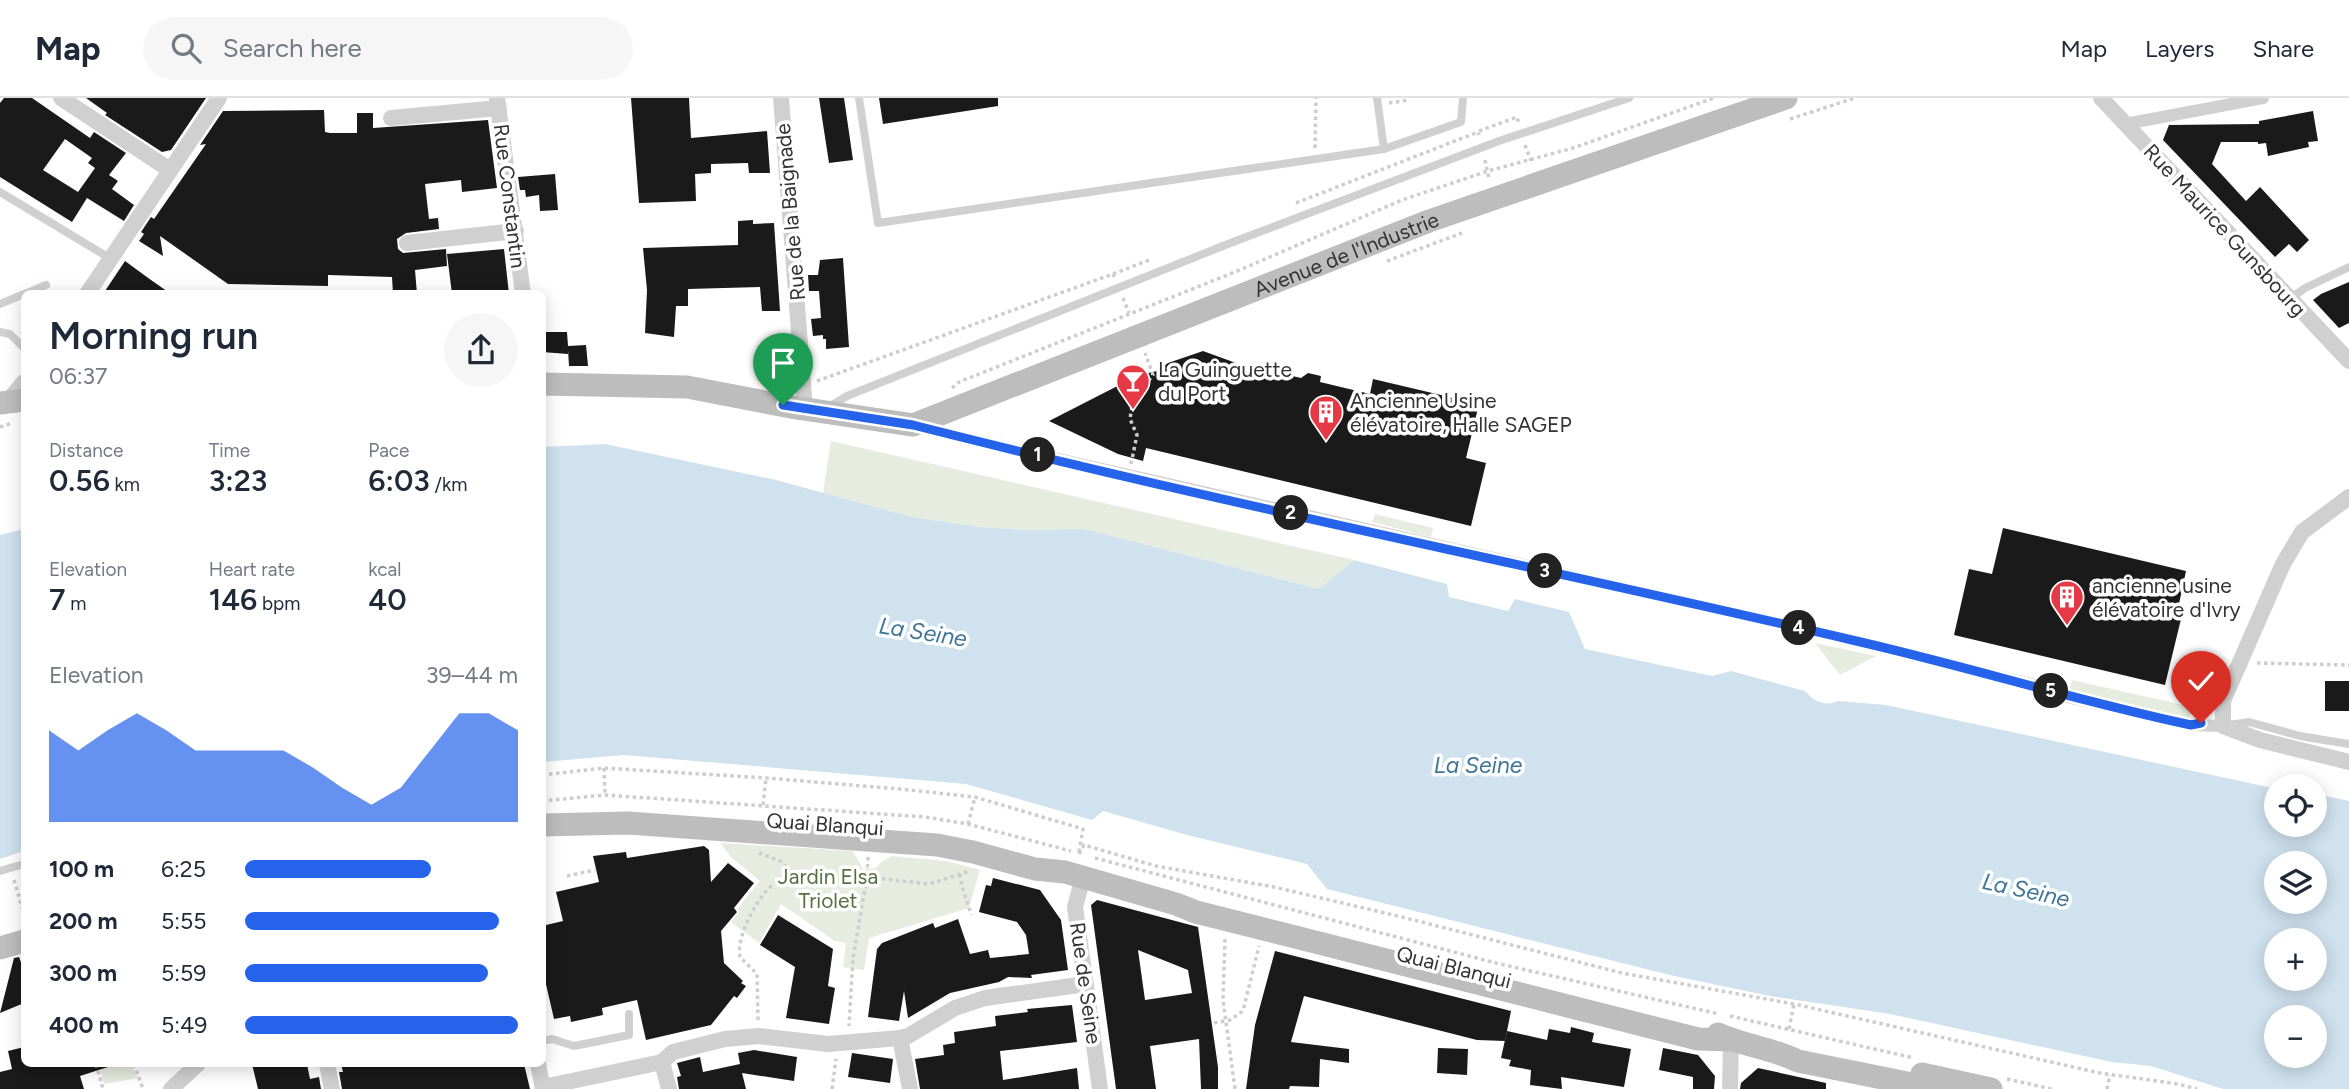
<!DOCTYPE html>
<meta charset="utf-8">
<style>
body{margin:0;font-family:Figtree,sans-serif;background:#f6f6f7;color:#1f2937;height:100vh;display:flex;flex-direction:column;font-size:26px;white-space:nowrap}
*{box-sizing:border-box;margin:0}
p{font-size:23px;color:#747a83}
.icon{flex:none;width:38px;height:38px;fill:none;stroke:currentColor;stroke-width:2;stroke-linecap:round;stroke-linejoin:round}
.map{position:relative;flex:1;overflow:hidden}
.details{position:absolute;left:21px;top:192px;width:525px;height:777px;display:flex;flex-direction:column;background:#fff;border-radius:10px;box-shadow:0 4px 18px #0003}
.details>*{flex:none}
.fabs{position:absolute;left:2264px;top:676px;display:grid;gap:14px}
.fabs a{display:grid;place-items:center;width:63px;height:63px;border-radius:50%;background:#fff;box-shadow:0 4px 18px #0003;font-size:35px}
.pin{position:absolute;display:grid;place-items:center;width:60px;height:60px;color:#fff;margin:-72px -30px;border-radius:50% 50% 50% 0;rotate:-45deg;box-shadow:0 0 7px #0007}
.pin .icon{rotate:45deg}
.km{position:absolute;width:35px;height:35px;margin:-18px;border-radius:50%;background:#222;color:#fff;font-size:19px;line-height:35px;text-align:center}
.round{display:grid;place-items:center;flex:none;width:74px;height:74px;border-radius:37px;background:#f6f6f7}
.head{display:flex;align-items:center;justify-content:space-between;height:119px;padding:0 28px}
h1{font-size:38px;font-weight:600;line-height:52px}
.figures{display:grid;grid-template-columns:repeat(3,1fr);gap:10px;height:119px;padding:7px 28px}
.figures div{display:grid;align-content:center}
.figures b{font-size:30px;font-weight:600}
.figures small{font-size:19px;font-weight:400}
.figures p{font-size:19px}
.chart{height:196px;padding:14px 28px}
.chart p{display:flex;justify-content:space-between}
.chart svg{width:100%;height:126px;margin-top:7px;fill:#2563eb;opacity:.7}
ul{padding:0 28px;list-style:none;font-size:23px}
li{display:grid;grid-template-columns:112px 84px 1fr;align-items:center;height:52px}
li i{height:18px;border-radius:9px;background:#2563eb}
header{display:flex;align-items:center;gap:42px;box-sizing:border-box;height:98px;padding:0 35px;background:#fff;border-bottom:2px solid #e0e1e3}
header strong{font-size:33px}
nav{display:flex;gap:38px;margin-inline-start:auto;font-size:24px}
.search{width:490px;height:63px;background:#f6f6f7;display:flex;align-items:center;gap:18px;box-sizing:border-box;padding:0 24px;border-radius:38px;color:#747a83;font-size:26px}
.map>svg:first-child{display:block}
.green{fill:#e6ecdf}
.water{fill:#cfe2ee;fill-rule:evenodd}
.building{fill:#1a1a1a;fill-rule:evenodd}
.lines{fill:none;stroke-linecap:round;stroke-linejoin:round}
.path{stroke:#cdcdcd;stroke-width:3.5;stroke-dasharray:3.5 3.5;stroke-linecap:butt}
.service{stroke:#d0d0d0;stroke-width:8}
.pedestrian{stroke:#d0d0d0;stroke-width:12}
.minor{stroke:#d0d0d0;stroke-width:16}
.secondary{stroke:#bdbdbd;stroke-width:23}
.route-casing{stroke:#fff;stroke-width:14}
.route{stroke:#2563eb;stroke-width:9}
.labels{text-anchor:middle;dominant-baseline:central;stroke-width:7;stroke-linejoin:round;paint-order:stroke}
.street-label{font-size:21px;fill:#333;stroke:#fff}
.poi-label{font-size:21px;fill:#333;stroke:#fff;text-anchor:start}
.park-label{font-size:21px;fill:#56703f;stroke:#fff}
.water-label{font-size:23px;font-style:italic;fill:#3f7597;stroke:#fff}
</style>
<header>
<strong>Map</strong>
<div class="search"><svg class="icon" aria-label="search" viewBox="0 0 24 24"><circle cx="10" cy="10" r="6"/><path d="M15 15l6 6"/></svg>Search here</div>
<nav><a>Map</a><a>Layers</a><a>Share</a></nav>
</header>
<div class="map">
<svg width="2349" height="991" viewBox="0 0 2349 991">
<rect width="100%" height="100%" fill="#fff"/>
<!-- green -->
<g class="green">
<polygon points="831,343 1354,462 1319,491 1085,431 1024,432 981,429 911,419 823,395"/>
<polygon points="1375,416 1433,430 1431,439 1372,424"/>
<polygon points="1815,545 1876,558 1840,577"/>
<polygon points="2072,582 2192,609 2189,622 2069,595"/>
<polygon points="720,745 853,753 863,771 876,770 881,764 892,758 946,763 980,772 969,810 869,840 864,872 843,869 846,845 835,843 781,806 759,845 731,824 739,814 737,811 760,783 731,759"/>
<polygon points="99,966 131,966 138,980 104,986"/>
</g>
<!-- water -->
<g class="water">
<path d="M605,346L776,382L912,419L981,429L1024,432L1085,431L1319,491L1354,462L1447,486L1449,499L1508,513L1515,501L1569,514L1585,551L1712,578L1731,573L1805,593C1813,603 1826,609 1838,603L1886,607L2277,691V726H2315L2316,696L2349,703V991H2223L2151,968L2112,964L1890,916L1770,898L1674,878L1327,791L1307,766L1187,737L1103,713L1092,722L966,686L624,657L543,664V349ZM2277,765H2315V803H2277ZM2277,842H2315V880H2277ZM2277,919H2315V957H2277Z"/>
<polygon points="24,431 24,753 0,761 0,437"/>
</g>
<!-- building -->
<g class="building">
<path d="M4,0H32L90,40L94,34L126,55L109,77L118,83L112,91L134,107L124,123L87,100L72,124L0,79V5ZM65,41L92,60L88,65L95,70L78,94L43,72Z"/>
<polygon points="86,0 206,0 171,52 162,54 105,17 107,15"/>
<polygon points="631,0 689,0 691,40 767,33 770,75 749,75 748,65 711,66 711,75 695,76 696,103 639,105"/>
<polygon points="819,0 844,0 853,62 829,65"/>
<polygon points="879,0 998,0 998,8 883,26"/>
<polygon points="324,12 325,34 330,35 357,35 357,15 373,15 373,30 488,22 497,90 462,94 461,82 425,86 429,121 438,120 439,131 406,135 397,141 398,151 403,155 446,151 447,168 415,172 417,196 393,196 392,179 328,177 328,188 228,186 160,138 163,158 139,143 144,136 141,134 151,119 154,121 206,46 200,47 223,13"/>
<polygon points="2313,13 2318,43 2308,44 2309,49 2268,58 2266,45 2258,46 2258,44 2221,44 2212,66 2246,103 2260,89 2309,142 2297,154 2289,146 2275,159 2163,42 2169,27 2259,26 2259,23"/>
<polygon points="555,76 558,112 540,113 539,97 526,99 525,92 520,92 518,79"/>
<polygon points="753,122 753,126 774,125 780,213 762,213 760,189 688,191 688,208 676,208 674,239 645,235 647,192 643,150 738,147 738,123"/>
<polygon points="504,151 509,196 452,196 447,156"/>
<polygon points="843,160 849,249 826,251 826,241 823,241 823,237 813,238 811,221 821,220 819,193 809,193 808,177 818,177 820,162"/>
<polygon points="125,163 151,182 171,196 103,196"/>
<polygon points="2349,184 2349,225 2339,230 2313,202 2321,196"/>
<polygon points="542,234 567,234 568,248 586,247 588,268 569,268 568,252 568,256 542,254"/>
<polygon points="1203,253 1236,265 1301,280 1308,275 1321,278 1320,284 1370,296 1373,281 1479,306 1466,360 1486,365 1471,428 1146,350 1143,363 1118,356 1049,323 1139,277 1157,273 1168,265"/>
<polygon points="2003,430 2186,473 2176,520 2181,521 2165,587 1954,537 1969,471 1992,476"/>
<rect x="2325" y="583" width="24" height="30"/>
<polygon points="704,748 709,752 711,784 728,765 754,785 734,810 737,814 721,833 724,865 743,883 741,885 746,888 737,900 734,898 711,927 646,942 637,902 602,910 603,917 571,924 570,918 554,921 542,869 542,828 563,823 556,794 599,784 593,758 626,754 627,760"/>
<polygon points="993,780 1040,792 1061,822 1068,872 1031,877 1032,880 1008,879 999,884 950,895 908,920 904,893 899,923 868,919 877,851 882,845 933,825 935,830 958,821 970,856 988,852 990,860 1029,856 1026,837 1017,824 979,814 986,787 991,788"/>
<path d="M1097,802L1198,829L1218,969V991H1201L1199,941L1150,948L1156,991H1116L1091,807ZM1138,852L1188,872L1192,895L1145,902Z"/>
<polygon points="778,817 833,851 828,888 835,890 829,926 786,920 795,869 760,847"/>
<polygon points="1275,853 1511,913 1505,943 1477,942 1304,898 1291,944 1349,951 1349,965 1320,961 1319,989 1290,988 1289,991 1246,991 1255,927"/>
<polygon points="19,859 22,867 24,866 24,905 0,915 14,860"/>
<polygon points="1072,907 1077,944 1000,953 1003,982 1077,970 1079,991 920,991 915,961 944,957 943,947 955,945 954,934 996,928 995,918 1028,914 1027,911"/>
<polygon points="1571,929 1594,935 1592,944 1631,951 1624,989 1561,979 1562,991 1530,987 1531,972 1509,968 1511,962 1501,960 1507,933 1547,942 1549,931 1570,935"/>
<polygon points="24,949 24,966 108,966 108,969 80,978 84,991 0,991 0,974 12,971 8,953"/>
<polygon points="1438,950 1468,951 1467,977 1437,975"/>
<polygon points="1663,950 1698,957 1715,978 1714,991 1693,991 1693,979 1659,972"/>
<polygon points="754,952 797,959 794,983 742,975 746,991 679,991 677,979 681,978 677,965 700,959 703,974 740,966 738,955"/>
<polygon points="852,955 893,961 890,985 848,979"/>
<polygon points="252,966 307,966 310,981 319,979 321,991 258,991"/>
<polygon points="341,966 524,966 530,991 342,991 339,974 343,974"/>
<polygon points="1758,970 1826,985 1826,991 1740,991 1741,985"/>
</g>
<g class="lines">
<!-- path -->
<g class="path">
<polyline points="1389,5 1410,2"/>
<polyline points="1790,21 1855,0"/>
<polyline points="1479,33 1517,19 1519,26"/>
<polyline points="1525,47 1531,63"/>
<polyline points="1315,50 1316,0"/>
<polyline points="1485,62 1489,81"/>
<polyline points="1296,105 1478,34 1479,37"/>
<polyline points="1387,163 1462,135"/>
<polyline points="1113,176 1152,161"/>
<polyline points="1123,200 1129,215"/>
<polyline points="817,283 1113,176 1114,179"/>
<polyline points="952,290 959,284 1235,174 1402,102 1488,73 1573,50 1714,0"/>
<polyline points="0,329 12,325"/>
<polyline points="1131,366 1137,337 1130,321 1133,302 1153,277 1145,255"/>
<polyline points="2257,565 2349,567"/>
<polyline points="604,670 605,696"/>
<polyline points="542,677 604,670 766,680 900,691 975,699 1083,731 1079,754"/>
<polyline points="542,703 605,697 925,719 968,726 1071,753"/>
<polyline points="763,707 766,680"/>
<polyline points="968,726 975,699"/>
<polyline points="759,755 783,764 789,773"/>
<polyline points="1079,756 1084,747 1156,768 1274,789 1402,819 1622,875 1794,906 2100,975 2178,986 2197,991"/>
<polyline points="868,759 867,779 929,786 970,773"/>
<polyline points="1095,760 1496,865 1719,916"/>
<path d="M960,776C961,791 968,803 971,817"/>
<polyline points="567,778 595,772"/>
<polyline points="14,782 24,816"/>
<polyline points="1225,841 1223,902 1235,991"/>
<polyline points="1730,918 1914,960"/>
<path d="M758,922L757,876L740,859C736,840 754,807 767,792C773,785 782,781 789,773L867,779L853,860L849,928"/>
<polyline points="1214,925 1230,922 1243,913 1259,848"/>
<polyline points="1789,931 1794,906"/>
<polyline points="96,966 103,991"/>
<polyline points="134,966 143,991"/>
<polyline points="2007,981 2052,991"/>
<polyline points="832,991 836,961"/>
<polyline points="2107,991 2110,977"/>
</g>
<!-- service -->
<g class="service">
<polyline points="859,0 878,125 1384,51"/>
<polyline points="1377,0 1384,51 1461,24 1463,0"/>
<polyline points="0,94 111,161"/>
<polyline points="25,196 46,187"/>
<polyline points="2290,201 2305,190 2349,169"/>
<polyline points="0,206 24,196"/>
<polyline points="0,234 10,236 24,250"/>
<polyline points="829,309 847,298 1233,144 1499,43 1629,0"/>
<polyline points="2229,627 2249,624 2300,638 2349,646"/>
<polyline points="0,773 24,766"/>
<polyline points="542,943 552,941 574,948 629,937 629,916"/>
</g>
<!-- pedestrian -->
<g class="pedestrian">
<polyline points="2125,26 2263,0"/>
<polyline points="918,329 1854,542 2031,586 2071,600 2191,627 2223,628"/>
</g>
<!-- minor -->
<g class="minor">
<polyline points="61,0 170,72"/>
<polyline points="497,0 523,196"/>
<polyline points="781,0 805,311"/>
<polyline points="2101,0 2349,263"/>
<polyline points="391,20 499,10"/>
<polyline points="407,145 516,133"/>
<polyline points="87,196 219,0"/>
<polyline points="8,303 24,284"/>
<polyline points="2349,399 2302,434 2283,466 2223,603 2223,628 2260,642 2349,664"/>
<polyline points="1083,779 1075,809 1100,991"/>
<polyline points="900,940 910,991"/>
<polyline points="662,964 669,991"/>
<polyline points="327,966 332,991"/>
<polyline points="538,966 543,991"/>
<polyline points="543,989 662,964 673,954 725,941 759,938 828,946 900,940 908,938 955,910 985,900 1086,886"/>
<polyline points="171,991 198,966"/>
<polyline points="1730,991 1731,942"/>
</g>
<!-- secondary -->
<g class="secondary">
<path id="s1" d="M542,286L687,289L791,309L913,327L1429,123L1786,0"/>
<polyline points="0,305 24,302"/>
<polyline points="542,727 628,725 937,747 973,754 1035,771 1065,774 1176,806 1196,814 1698,941 1731,942"/>
<polyline points="0,850 24,843"/>
<path d="M1718,936C1744,948 1772,950 1798,963L1937,991"/>
<polyline points="1922,976 1991,991"/>
</g>
</g>
<g class="lines">
<!-- route casing -->
<g class="route-casing">
<path id="route" d="M783,307L913,327C1224,406 1539,469 1852,542C1966,568 2077,603 2191,627L2201,625"/>
</g>
<!-- route -->
<use href="#route" class="route"/>
</g>
<!-- icons -->
<defs>
<g id="bar-pin" transform="scale(1.75)"><path d="M0 17L-7.5 6A9.5 9.5 0 1 1 7.5 6Z" fill="#e63946" stroke="#fff"/><path d="M-6-5H6L.8 .8V4.5H3.5V6h-7V4.5H-.8V.8Z" fill="#fff"/></g>
<g id="building-pin" transform="scale(1.75)"><path d="M0 17L-7.5 6A9.5 9.5 0 1 1 7.5 6Z" fill="#e63946" stroke="#fff"/><path d="M-4-6H4V6H1V3H-1V6H-4ZM-2.5-4.3h1.7v1.8h-1.7ZM.8-4.3h1.7v1.8H.8ZM-2.5-1h1.7V.8h-1.7ZM.8-1h1.7V.8H.8Z" fill="#fff"/></g>
</defs>
<g fill-rule="evenodd">
<use href="#bar-pin" x="1133" y="283"/>
<use href="#building-pin" x="1326" y="314"/>
<use href="#building-pin" x="2067" y="499"/>
</g>
<g class="labels">
<!-- street labels -->
<g class="street-label">
<text transform="translate(510 98) rotate(83)">Rue Constantin</text>
<text transform="translate(790 114) rotate(-95)">Rue de la Baignade</text>
<text transform="translate(2225 132) rotate(47)">Rue Maurice Gunsbourg</text>
<text stroke="none"><textPath href="#s1" startOffset="840">Avenue de l'Industrie</textPath></text>
<text transform="translate(825 726) rotate(4)">Quai Blanqui</text>
<text transform="translate(1454 869) rotate(14)">Quai Blanqui</text>
<text transform="translate(1086 885) rotate(82)">Rue de Seine</text>
</g>
<!-- poi labels -->
<g class="poi-label">
<text x="1158" y="271">La Guinguette<tspan x="1158" dy="24">du Port</tspan></text>
<text x="1350" y="302">Ancienne Usine<tspan x="1350" dy="24">élévatoire, Halle SAGEP</tspan></text>
<text x="2092" y="487">ancienne usine<tspan x="2092" dy="24">élévatoire d'Ivry</tspan></text>
</g>
<!-- park labels -->
<g class="park-label">
<text x="828" y="778">Jardin Elsa<tspan x="828" dy="24">Triolet</tspan></text>
</g>
<!-- water labels -->
<g class="water-label">
<text transform="translate(923 534) rotate(9)">La Seine</text>
<text x="1478" y="667">La Seine</text>
<text transform="translate(2026 792) rotate(12)">La Seine</text>
</g>
</g>
</svg>
<div class="fabs">
<a><svg class="icon" aria-label="locate" viewBox="0 0 24 24"><circle cx="12" cy="12" r="6"/><path d="M12 2v4M12 18v4M2 12h4M18 12h4"/></svg></a>
<a><svg class="icon" aria-label="layers" viewBox="0 0 24 24"><path d="M12 4l9 5-9 5-9-5zM3 14l9 5 9-5"/></svg></a>
<a>+</a>
<a>−</a>
</div>
<div class="pin" style="left:783px;top:307px;background:#1e9e55"><svg class="icon" aria-label="arrive" viewBox="0 0 24 24"><path d="M6 21V4h12l-3 4 3 4H6"/></svg></div>
<div class="pin" style="left:2201px;top:625px;background:#d93025"><svg class="icon" aria-label="check" viewBox="0 0 24 24"><path d="M5 12l5 5 9-10"/></svg></div>
<b class="km" style="left:1038px;top:357px">1</b>
<b class="km" style="left:1291px;top:415px">2</b>
<b class="km" style="left:1545px;top:473px">3</b>
<b class="km" style="left:1799px;top:530px">4</b>
<b class="km" style="left:2051px;top:593px">5</b>
<section class="details">
<div class="head"><div><h1>Morning run</h1><p>06:37</p></div><a class="round"><svg class="icon" aria-label="share" viewBox="0 0 24 24"><path d="M12 15V3M7 8l5-5 5 5M5 13v7h14v-7"/></svg></a></div>
<div class="figures">
<div><p>Distance</p><b>0.56<small> km</small></b></div>
<div><p>Time</p><b>3:23</b></div>
<div><p>Pace</p><b>6:03<small> /km</small></b></div>
</div>
<div class="figures">
<div><p>Elevation</p><b>7<small> m</small></b></div>
<div><p>Heart rate</p><b>146<small> bpm</small></b></div>
<div><p>kcal</p><b>40</b></div>
</div>
<div class="chart"><p><span>Elevation</span>39–44 m</p>
<svg viewBox="0 0 160 44" preserveAspectRatio="none"><path d="M0 44V12L10 19L20 12L30 6L40 12L50 19L60 19L70 19L80 19L90 25L100 32L110 38L120 32L130 19L140 6L150 6L160 12V44z"/></svg>
</div>
<ul>
<li><b>100 m</b>6:25<i style="width:68%"></i></li>
<li><b>200 m</b>5:55<i style="width:93%"></i></li>
<li><b>300 m</b>5:59<i style="width:89%"></i></li>
<li><b>400 m</b>5:49<i style="width:100%"></i></li>
</ul>
</section>
</div>
